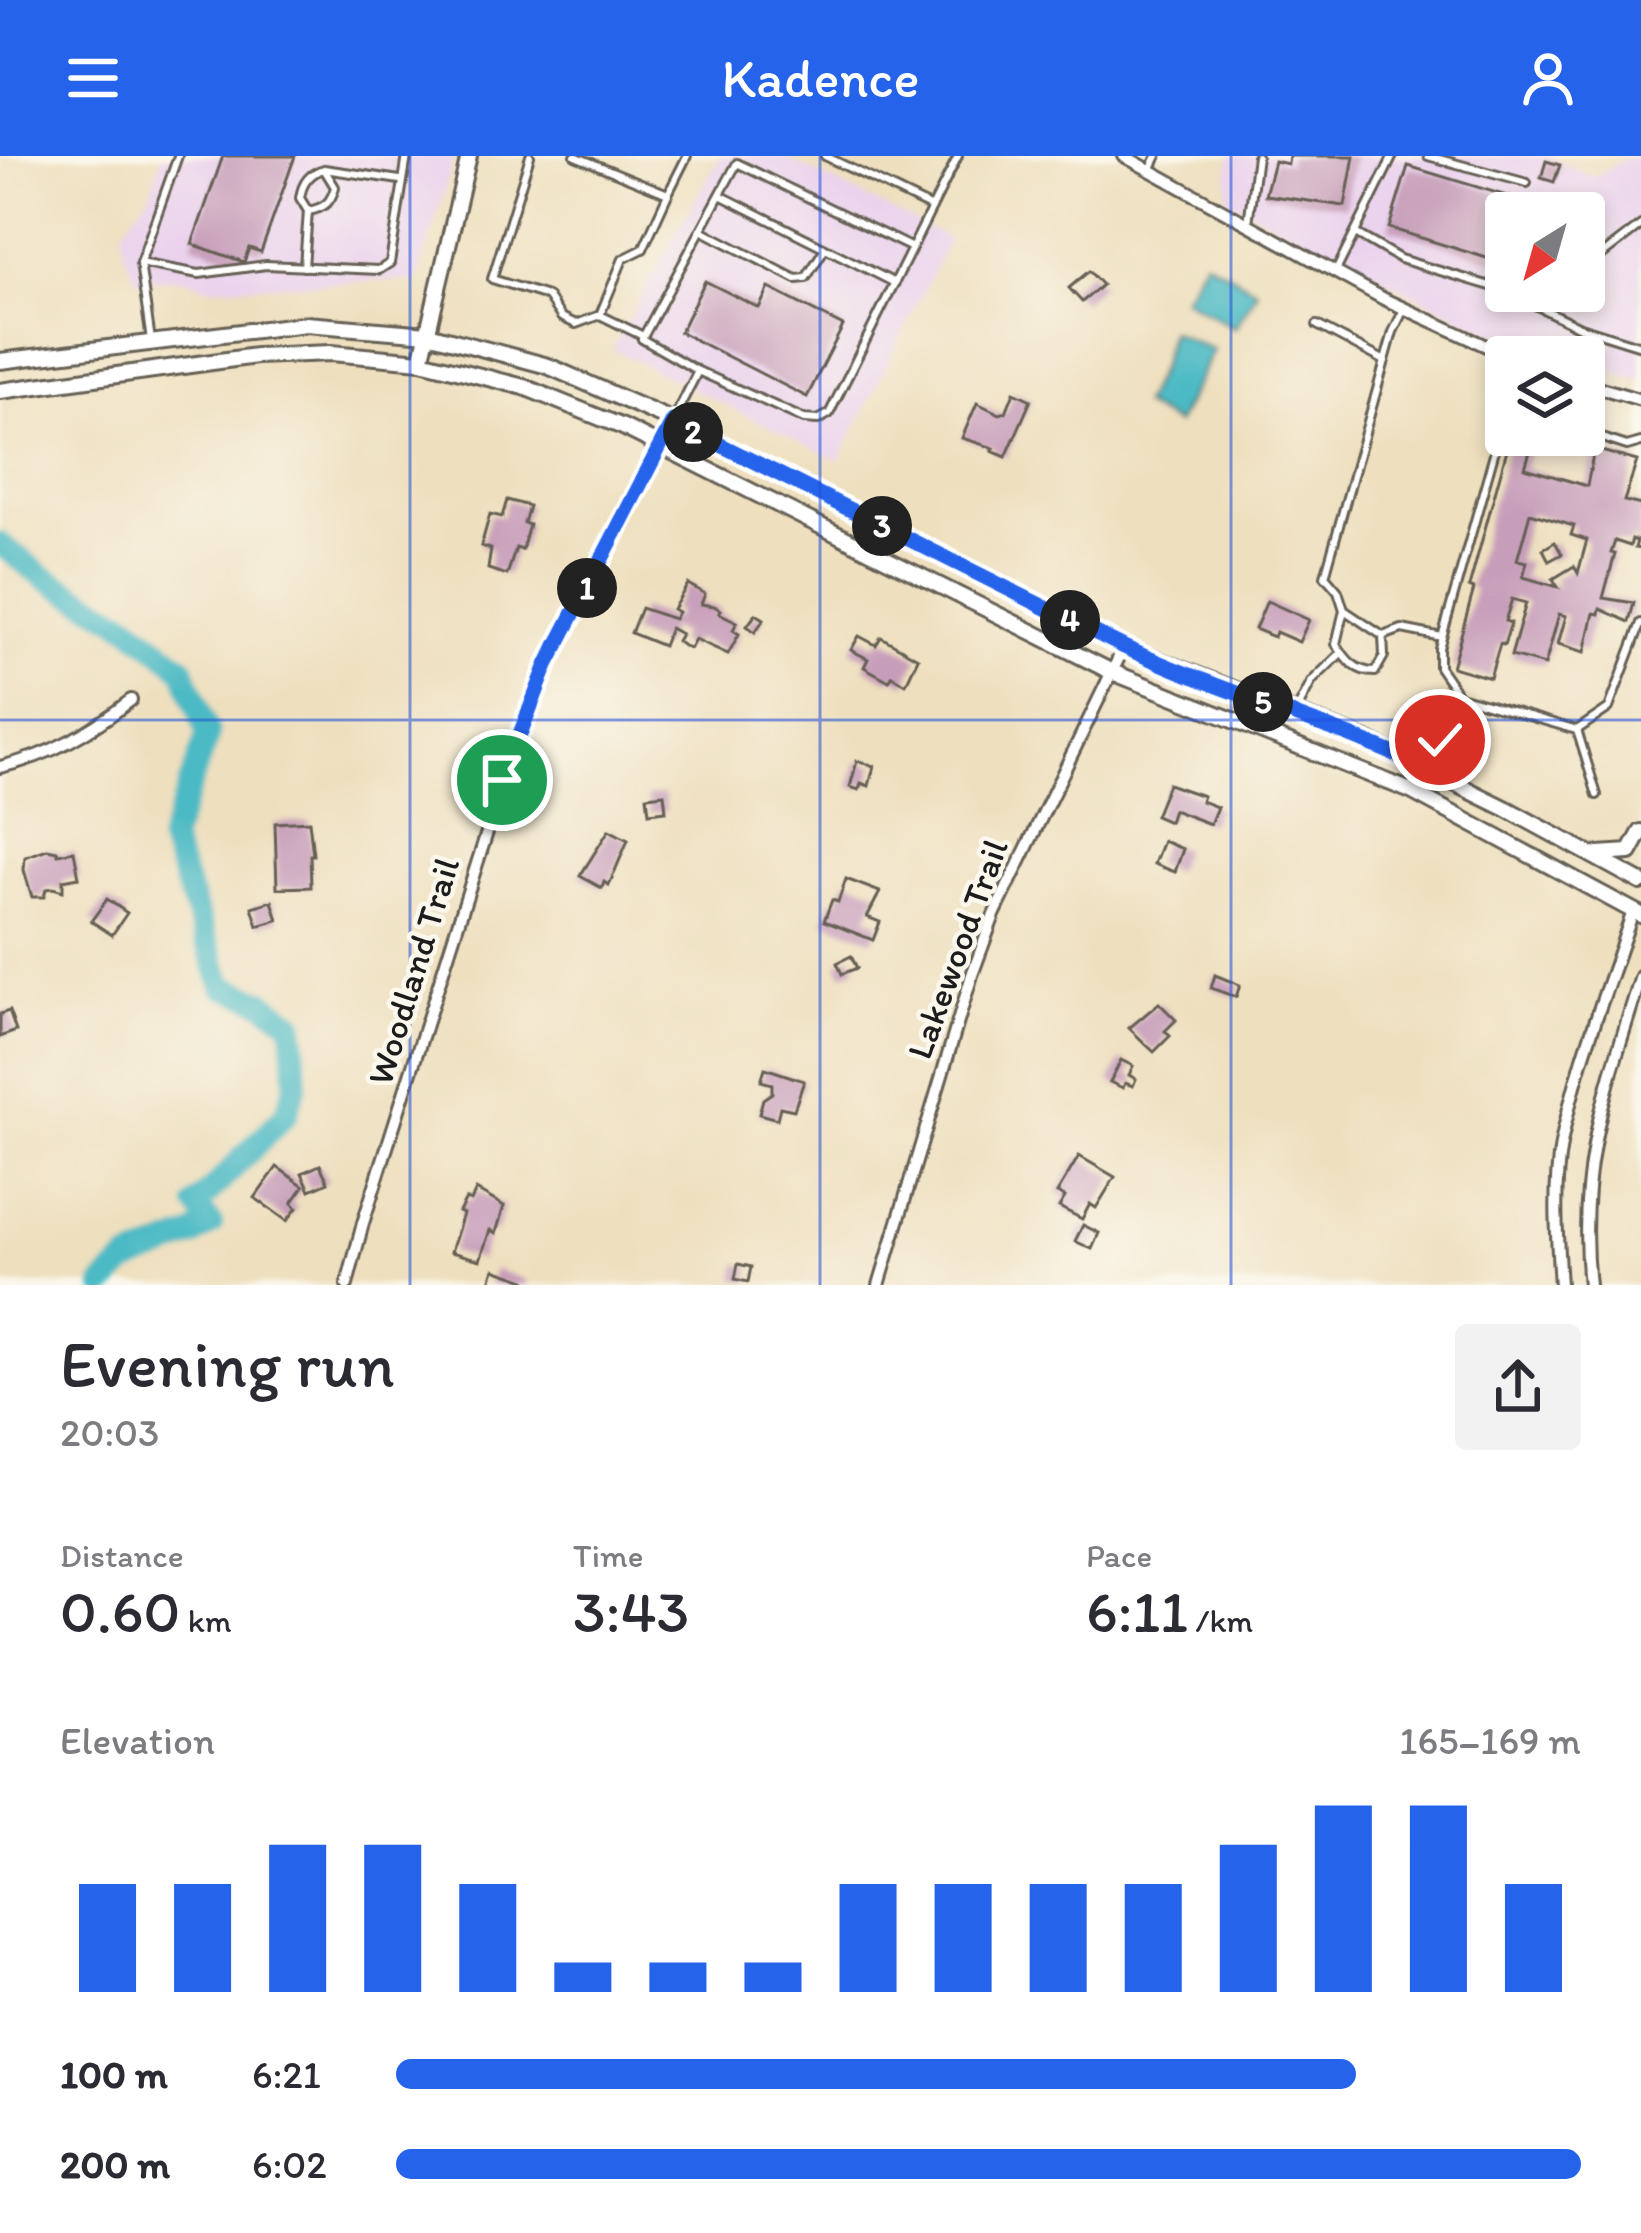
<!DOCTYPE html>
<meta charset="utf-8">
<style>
body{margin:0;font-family:Itim,sans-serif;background:#f2f2f3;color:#2b2b33;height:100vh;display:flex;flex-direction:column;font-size:45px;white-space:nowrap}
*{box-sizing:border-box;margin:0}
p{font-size:39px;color:#7c7c81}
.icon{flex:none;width:66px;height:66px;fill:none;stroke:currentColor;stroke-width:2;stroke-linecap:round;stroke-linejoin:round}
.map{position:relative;height:1129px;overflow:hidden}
.details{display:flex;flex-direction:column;background:#fff;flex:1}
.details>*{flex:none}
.needle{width:78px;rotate:217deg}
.tools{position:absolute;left:1485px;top:36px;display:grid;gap:24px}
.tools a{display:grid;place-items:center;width:120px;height:120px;border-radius:12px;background:#fff;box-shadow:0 6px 18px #0003;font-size:60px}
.pin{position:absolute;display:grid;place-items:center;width:102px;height:102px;color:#fff;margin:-51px;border:6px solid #fff;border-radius:50%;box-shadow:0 3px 12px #0007}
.km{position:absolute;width:60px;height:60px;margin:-30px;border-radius:50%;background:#222;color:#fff;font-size:33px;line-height:60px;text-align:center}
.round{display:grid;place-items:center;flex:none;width:126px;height:126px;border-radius:12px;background:#f2f2f3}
.headline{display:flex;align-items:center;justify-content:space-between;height:204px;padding:0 60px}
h1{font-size:66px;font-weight:600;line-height:90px}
.stats{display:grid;grid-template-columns:repeat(3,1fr);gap:18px;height:204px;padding:12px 60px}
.stats div{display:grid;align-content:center}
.stats b{font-size:60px;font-weight:600}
.stats small{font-size:33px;font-weight:400}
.stats p{font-size:33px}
.chart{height:336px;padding:24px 60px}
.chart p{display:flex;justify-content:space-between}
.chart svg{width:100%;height:216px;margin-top:12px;stroke:#2563eb;stroke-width:6}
ul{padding:0 60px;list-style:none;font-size:39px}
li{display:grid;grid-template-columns:192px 144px 1fr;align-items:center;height:90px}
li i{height:30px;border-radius:15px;background:#2563eb}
header{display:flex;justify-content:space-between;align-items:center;height:156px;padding:0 60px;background:#2563eb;color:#fff;font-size:54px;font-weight:600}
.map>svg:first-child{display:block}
.built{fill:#ead1ed;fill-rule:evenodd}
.water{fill:#4bbac4;stroke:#346b70;stroke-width:3}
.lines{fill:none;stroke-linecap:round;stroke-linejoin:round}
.river{stroke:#4bbac4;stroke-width:24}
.building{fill:#c79eba;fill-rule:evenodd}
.service-casing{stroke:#666055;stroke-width:12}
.minor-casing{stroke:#666055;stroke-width:16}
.tertiary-casing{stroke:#666055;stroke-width:20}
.service{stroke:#fff;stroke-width:6}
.minor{stroke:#fff;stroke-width:10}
.tertiary{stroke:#fff;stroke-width:14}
.route-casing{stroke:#fff;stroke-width:24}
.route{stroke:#2563eb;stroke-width:15}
.grid{fill:none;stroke:#1d4ed8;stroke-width:3;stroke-opacity:0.55}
.labels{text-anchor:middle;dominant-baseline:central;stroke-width:9;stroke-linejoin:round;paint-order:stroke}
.street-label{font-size:36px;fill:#1c1c1c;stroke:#fbf7ec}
</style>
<header><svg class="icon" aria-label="menu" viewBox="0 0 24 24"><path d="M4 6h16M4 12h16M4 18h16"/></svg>Kadence<svg class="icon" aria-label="person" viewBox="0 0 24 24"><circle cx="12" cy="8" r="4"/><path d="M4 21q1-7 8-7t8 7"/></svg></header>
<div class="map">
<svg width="1641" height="1129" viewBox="0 0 1641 1129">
<rect width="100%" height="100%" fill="#fbf7ec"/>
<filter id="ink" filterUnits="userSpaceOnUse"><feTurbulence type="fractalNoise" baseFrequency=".00833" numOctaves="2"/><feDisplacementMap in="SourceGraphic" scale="24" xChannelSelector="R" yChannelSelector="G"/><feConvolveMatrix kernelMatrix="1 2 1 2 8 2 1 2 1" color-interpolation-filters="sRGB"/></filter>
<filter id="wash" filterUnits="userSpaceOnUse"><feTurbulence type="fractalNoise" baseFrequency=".004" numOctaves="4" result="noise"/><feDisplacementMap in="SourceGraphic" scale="48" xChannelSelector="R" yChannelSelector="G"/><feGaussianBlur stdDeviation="2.7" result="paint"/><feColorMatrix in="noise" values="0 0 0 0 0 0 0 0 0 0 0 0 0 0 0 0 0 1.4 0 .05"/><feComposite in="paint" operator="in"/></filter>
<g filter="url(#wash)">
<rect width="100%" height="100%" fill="#eedfbe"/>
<!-- built -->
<g class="built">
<polygon points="162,0 455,0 417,124 208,131 181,122 136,124 124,95 122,74 149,40"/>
<polygon points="720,0 782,0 949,83 839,305 612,193"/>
<path d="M1230,0H1546L1594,21L1629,0H1641V224L1584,208V201H1560L1509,186L1226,43ZM1506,57H1584V135H1506Z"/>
</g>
<!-- water -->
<g class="water">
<polygon points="1205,104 1257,134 1235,172 1183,142"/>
<polygon points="1170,175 1213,194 1176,268 1142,249 1161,210"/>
</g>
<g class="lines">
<!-- river -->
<polyline class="river" points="0,388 45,422 127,468 183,512 208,578 170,684 223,830 262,845 293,867 296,928 286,958 197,1049 211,1068 193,1080 126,1107 104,1129"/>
</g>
<g id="blocks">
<!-- building -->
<g class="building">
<polygon points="223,0 295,0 261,96 249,92 244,106 192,88"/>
<polygon points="1289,0 1354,0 1345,50 1265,39 1274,5 1288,8"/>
<polygon points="1546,5 1560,9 1554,26 1541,22"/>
<polygon points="1408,10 1543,51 1541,57 1506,57 1506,108 1389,72"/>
<polygon points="1089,115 1102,129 1082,146 1069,132"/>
<polygon points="705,125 759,152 769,132 843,170 807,241 680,176"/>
<polygon points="1014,236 1031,244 1006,301 992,295 994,292 962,282 977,247 1000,258 1006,256"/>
<path d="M1509,286L1531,292L1525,312L1587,330L1594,293L1637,305L1624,345L1641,349V393L1635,392L1637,385L1632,383L1630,390L1615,385L1611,397L1615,398L1603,442L1634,447L1629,466L1600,453L1599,458L1594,457L1585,496L1558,488L1566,460L1559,458L1545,509L1511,500L1526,447L1512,443L1505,465L1511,467L1504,489L1500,488L1490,522L1452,511L1474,433L1469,431ZM1530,357L1574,370L1571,379L1587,384L1578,417L1574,410L1553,423L1558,431L1523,421L1527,406L1517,404Z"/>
<polygon points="507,344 529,350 524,367 529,369 522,394 516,392 507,419 488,413 491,393 481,390 490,358 502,361"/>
<polygon points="1555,386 1562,398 1549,405 1543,393"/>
<polygon points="688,428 705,438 701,448 714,450 721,454 719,457 737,466 733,474 739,478 728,498 695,483 690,492 683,490 677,485 681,478 670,472 663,490 631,477 641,452 674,463 678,456 673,453"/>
<polygon points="1267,445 1309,464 1299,486 1276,476 1274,481 1255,473"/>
<polygon points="756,458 764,463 755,476 747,470"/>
<polygon points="859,480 876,489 881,481 918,502 906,528 892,520 889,525 864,511 868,503 851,494"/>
<polygon points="857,605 874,610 869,630 861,627 859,634 850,631"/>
<polygon points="1168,628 1203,640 1201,645 1217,651 1210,668 1173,654 1169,666 1155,660"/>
<polygon points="664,638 666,655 649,657 647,640"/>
<polygon points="309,665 313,699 310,699 311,731 277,732 275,667"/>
<polygon points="609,674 628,684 609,729 604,726 602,732 580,720"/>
<polygon points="1163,685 1183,693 1175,716 1154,708"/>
<polygon points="47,693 57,695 58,698 74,695 79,721 63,724 63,735 53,732 46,733 44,741 32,741 24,714 25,701"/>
<polygon points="846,723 880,736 867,761 880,766 873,784 824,765 832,744 838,746"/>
<polygon points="107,743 127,757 112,779 91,765"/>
<polygon points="272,745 278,764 258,770 252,751"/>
<polygon points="851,800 857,812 842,818 837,807"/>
<polygon points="1215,819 1240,829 1236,841 1211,832"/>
<polygon points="1159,847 1176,864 1165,875 1170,880 1154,896 1129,872"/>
<polygon points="9,855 16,875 0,881 0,858"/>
<polygon points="1121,904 1133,910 1129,919 1136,923 1133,930 1125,927 1123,932 1110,926"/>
<polygon points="765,912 804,925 794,954 780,951 777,963 759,958 763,943 772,937 772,928 761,925"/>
<polygon points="1079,1000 1115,1021 1096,1052 1090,1048 1082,1063 1059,1051 1065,1041 1057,1037"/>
<polygon points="320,1009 328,1026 310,1034 302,1017"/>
<polygon points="277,1011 304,1030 292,1047 297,1052 287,1065 255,1042"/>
<polygon points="476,1034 504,1050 496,1077 490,1074 480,1104 451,1096 463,1058 459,1056 466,1043 471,1045"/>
<polygon points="1083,1069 1099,1077 1092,1093 1075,1085"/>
<polygon points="738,1108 751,1111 748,1126 735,1123"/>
<polygon points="494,1113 526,1124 525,1129 489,1129"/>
</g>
</g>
</g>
<g filter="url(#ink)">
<use href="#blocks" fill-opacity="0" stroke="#666055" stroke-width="3"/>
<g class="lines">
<!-- service casing -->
<g class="service-casing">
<g id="service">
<polyline points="178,0 140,107 199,118 266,109 379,114 390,107 407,0"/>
<polyline points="530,0 492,123 547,140 561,161 576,168 600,159"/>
<polyline points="575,0 668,38 687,0"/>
<polyline points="825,0 932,52"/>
<polyline points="1428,0 1527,27"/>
<path d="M324,13L335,31C331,47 324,52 308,55L300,42C302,27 309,17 324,13L400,24"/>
<polyline points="1150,14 1157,0"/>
<polyline points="720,39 895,127"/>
<polyline points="1248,67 1257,0"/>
<polyline points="701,74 796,123 806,122 825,92"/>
<polyline points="1357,78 1400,103 1504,134 1580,171 1641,190"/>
<polyline points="1584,104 1594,105 1641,69"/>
<polyline points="140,107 151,185"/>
<polyline points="304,111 308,55"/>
<polyline points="1336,115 1393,0"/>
<polyline points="1317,169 1385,205"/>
<polyline points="643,180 600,159 623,103 643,93 668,38"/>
<polyline points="698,215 642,183 737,7 912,92"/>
<polyline points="674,262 698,215 804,263 818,264 829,258 958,0"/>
<polyline points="1584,276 1627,290 1641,286"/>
<polyline points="1344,454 1338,435 1325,420 1393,176 1404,153"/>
<path d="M1383,480L1344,454L1336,488C1346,503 1355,516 1375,516L1384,500L1383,480L1402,473L1442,481"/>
<polyline points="1459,540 1577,574 1609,552 1641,467"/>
<polyline points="1297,554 1312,525 1341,497"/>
<polyline points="1577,574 1597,639"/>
<polyline points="1428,610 1459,540 1439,511 1439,492 1506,255"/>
</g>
</g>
<!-- minor casing -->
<g class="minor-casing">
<g id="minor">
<polyline points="1124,0 1384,143 1510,201"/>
<polyline points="1584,227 1641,244"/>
<path d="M0,611C52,599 90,576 131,544"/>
<polyline points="347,1129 363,1067 522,566 547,509 673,265"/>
<polyline points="879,1129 972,819 994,759 1124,491"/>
<path d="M1560,1129C1557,1084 1553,1033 1561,988C1576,909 1608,832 1633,755"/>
<path d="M1589,1129C1576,1010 1607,932 1641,820"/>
</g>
</g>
<!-- tertiary casing -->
<g class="tertiary-casing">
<g id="tertiary">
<polyline points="0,205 306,168 428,178 548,210 673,265 1124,491 1367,584 1507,653 1641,726"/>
<polyline points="421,205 469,0"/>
<polyline points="0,235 256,200 331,197 421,205 524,231 623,271 1112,516 1411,635 1641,759"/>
<polyline points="1598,698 1630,696 1641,676"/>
</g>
</g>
<!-- service -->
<use href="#service" class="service"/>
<!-- minor -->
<use href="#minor" class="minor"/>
<!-- tertiary -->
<use href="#tertiary" class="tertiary"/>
</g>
</g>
<g class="lines" filter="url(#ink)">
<!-- route casing -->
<g class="route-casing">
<path id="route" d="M502,624L547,509L673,265L1124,491C1223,537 1328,566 1427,613L1440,584"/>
</g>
<!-- route -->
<use href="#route" class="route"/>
</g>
<!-- grid -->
<path class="grid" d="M410,0V1129M820,0V1129M1231,0V1129M0,564H1641"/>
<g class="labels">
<!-- street labels -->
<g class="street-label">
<text transform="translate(957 793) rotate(-70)">Lakewood Trail</text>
<text transform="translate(413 815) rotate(-73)">Woodland Trail</text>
</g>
</g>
</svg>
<div class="tools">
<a><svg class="needle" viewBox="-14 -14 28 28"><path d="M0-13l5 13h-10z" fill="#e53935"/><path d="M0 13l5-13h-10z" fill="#7c7c81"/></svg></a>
<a><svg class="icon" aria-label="layers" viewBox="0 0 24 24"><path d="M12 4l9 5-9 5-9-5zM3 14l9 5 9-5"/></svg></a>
</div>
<div class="pin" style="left:502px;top:624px;background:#1e9e55"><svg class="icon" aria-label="arrive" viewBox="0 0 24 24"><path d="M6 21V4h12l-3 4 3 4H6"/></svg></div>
<div class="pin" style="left:1440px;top:584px;background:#d93025"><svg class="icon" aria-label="check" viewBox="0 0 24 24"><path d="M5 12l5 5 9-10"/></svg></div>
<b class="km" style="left:587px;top:432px">1</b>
<b class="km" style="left:693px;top:276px">2</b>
<b class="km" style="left:882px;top:370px">3</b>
<b class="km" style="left:1070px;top:464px">4</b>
<b class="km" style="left:1263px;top:546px">5</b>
</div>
<section class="details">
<div class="headline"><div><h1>Evening run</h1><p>20:03</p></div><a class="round"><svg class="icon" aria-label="share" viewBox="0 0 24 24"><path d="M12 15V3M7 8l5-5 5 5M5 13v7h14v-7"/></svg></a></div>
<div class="stats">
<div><p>Distance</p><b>0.60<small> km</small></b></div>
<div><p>Time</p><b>3:43</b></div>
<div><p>Pace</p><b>6:11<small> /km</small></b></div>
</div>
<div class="chart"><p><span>Elevation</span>165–169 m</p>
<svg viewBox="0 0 160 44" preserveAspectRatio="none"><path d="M5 44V22M15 44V22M25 44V14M35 44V14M45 44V22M55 44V38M65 44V38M75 44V38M85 44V22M95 44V22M105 44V22M115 44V22M125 44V14M135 44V6M145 44V6M155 44V22"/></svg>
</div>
<ul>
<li><b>100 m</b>6:21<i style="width:81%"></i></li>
<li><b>200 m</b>6:02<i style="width:100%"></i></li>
</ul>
</section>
